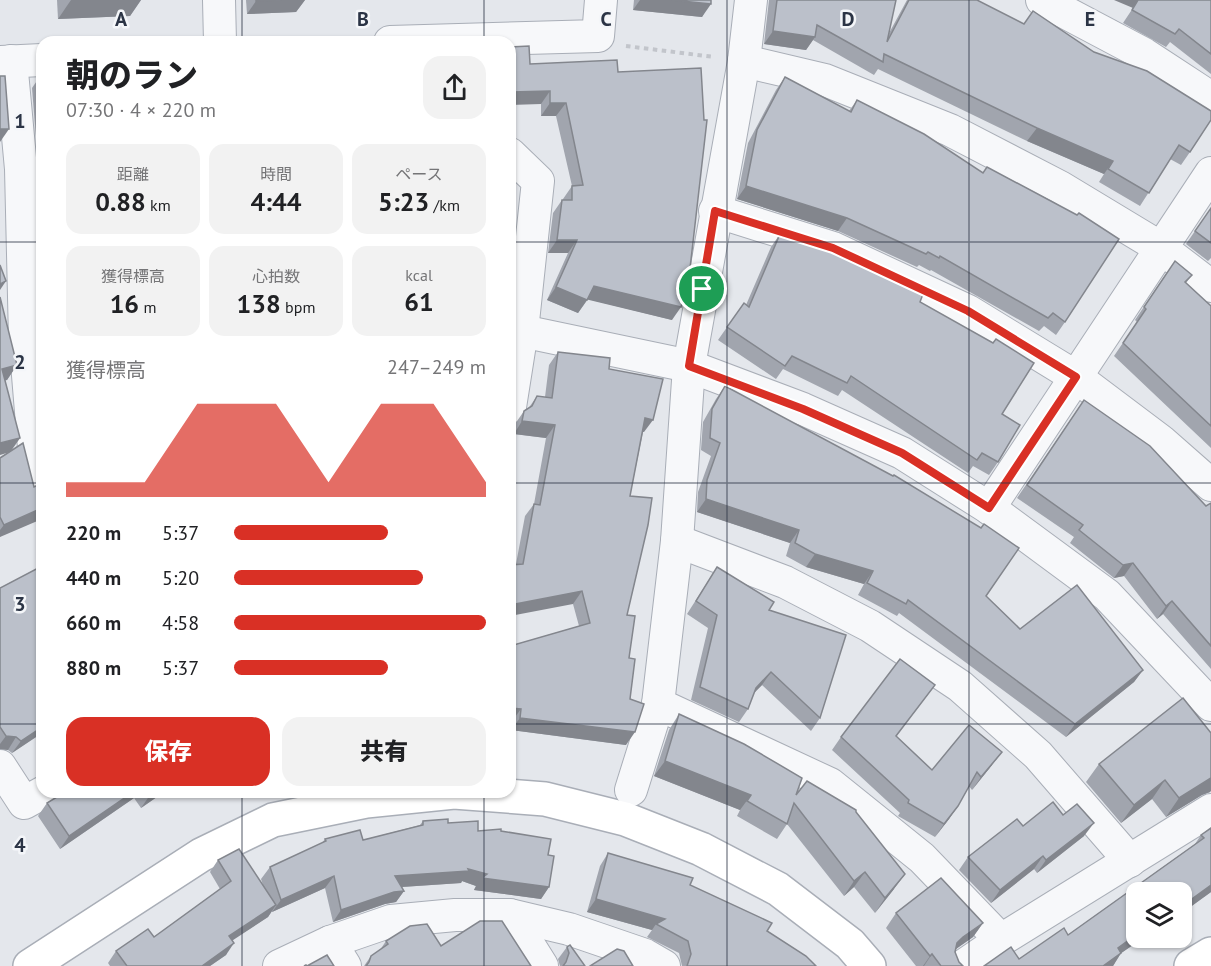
<!DOCTYPE html>
<html lang="ja">
<meta charset="utf-8">
<style>
body{margin:0;font-family:"PT Sans","Noto Sans JP",sans-serif;background:#f2f2f2;color:#202124;height:100vh;display:flex;flex-direction:column;font-size:22px;white-space:nowrap}
*{box-sizing:border-box;margin:0}
p{font-size:20px;color:#757577}
.icon{flex:none;width:33px;height:33px;fill:none;stroke:currentColor;stroke-width:2;stroke-linecap:round;stroke-linejoin:round}
.map{position:relative;flex:1;overflow:hidden}
.side{position:absolute;left:36px;top:36px;width:480px;height:762px;display:flex;flex-direction:column;background:#fff;border-radius:18px;box-shadow:0 2px 4px #0004}
.side>*{flex:none}
.controls{position:absolute;left:1126px;top:882px;display:grid;gap:12px}
.controls a{display:grid;place-items:center;width:66px;height:66px;border-radius:12px;background:#fff;box-shadow:0 2px 4px #0004;font-size:30px}
.pin{position:absolute;display:grid;place-items:center;width:51px;height:51px;color:#fff;margin:-26px;border:3px solid #fff;border-radius:50%;box-shadow:0 2px 6px #0007}
.round{display:grid;place-items:center;flex:none;width:63px;height:63px;border-radius:18px;background:#f2f2f2}
.overview{display:flex;align-items:center;justify-content:space-between;height:102px;padding:0 30px}
h1{font-size:33px;font-weight:800;line-height:45px}
.stats{display:grid;grid-template-columns:repeat(3,1fr);gap:9px;height:102px;padding:6px 30px}
.stats div{display:grid;align-content:center;border-radius:15px;background:#f2f2f2;text-align:center}
.stats b{font-size:26px;font-weight:800}
.stats small{font-size:16px;font-weight:400}
.stats p{font-size:16px}
.chart{height:168px;padding:12px 30px}
.chart p{display:flex;justify-content:space-between}
.chart svg{width:100%;height:108px;margin-top:6px;fill:#d93025;opacity:.7}
.cta{display:flex;gap:12px;margin-top:auto;padding:12px 30px}
.cta a{flex:1;height:69px;border-radius:18px;background:#d93025;color:#fff;font-size:24px;font-weight:800;line-height:69px;text-align:center}
.cta a+a{background:#f2f2f2;color:#202124}
ul{padding:0 30px;list-style:none;font-size:20px}
li{display:grid;grid-template-columns:96px 72px 1fr;align-items:center;height:45px}
li i{height:15px;border-radius:8px;background:#d93025}
.map>svg:first-child{display:block}
.lines{fill:none;stroke-linecap:round;stroke-linejoin:round}
.street-casing{stroke:#a9aeb7;stroke-width:34}
.secondary-casing{stroke:#a9aeb7;stroke-width:36}
.path{stroke:#c2c5cb;stroke-width:4;stroke-dasharray:4.5 4.5;stroke-linecap:butt}
.street{stroke:#f7f8fa;stroke-width:32}
.secondary{stroke:#fff;stroke-width:33}
.wall{fill:#a1a5ae}
.shaded-wall{fill:#83868d}
.building{fill:#bbc0ca;stroke:#83868d;stroke-width:1.5}
.route-casing{stroke:#fff;stroke-width:12}
.route{stroke:#d93025;stroke-width:8}
.grid{fill:none;stroke:#2b3445;stroke-width:1.5;stroke-opacity:0.55}
.grid-label{font-size:20px;text-anchor:middle;font-weight:bold;fill:#2b3445;stroke:#f4f6f9;stroke-width:5;stroke-linejoin:round;paint-order:stroke}
</style>
<div class="map">
<svg width="1211" height="966" viewBox="0 0 1211 966">
<rect width="100%" height="100%" fill="#e4e7ec"/>
<g class="lines">
<!-- street casing -->
<g class="street-casing">
<g id="street">
<polyline points="219,0 220,42"/>
<polyline points="751,0 744,61 689,366 677,541 658,704 830,784 922,858 1001,940 1211,810"/>
<polyline points="1042,0 1144,54 1211,98"/>
<polyline points="390,42 598,36 601,0"/>
<polyline points="11,61 21,169 25,339 34,448 42,478"/>
<polyline points="744,61 825,80 950,130 1060,187 1161,248 1211,286"/>
<polyline points="0,62 42,60"/>
<polyline points="510,154 538,181 522,331 510,407"/>
<polyline points="715,211 833,248 968,311 1076,377 1161,441 1211,485"/>
<polyline points="510,330 522,331 689,366 803,409 902,453 989,508 1107,595 1211,705"/>
<polyline points="989,508 1211,173"/>
<polyline points="677,541 785,582 870,626 960,686 1038,755 1130,861"/>
<polyline points="0,766 24,803 44,792"/>
<polyline points="631,790 658,704"/>
<polyline points="510,915 542,966"/>
<polyline points="330,942 345,966"/>
<polyline points="279,966 330,942 391,921 455,915 510,915 569,929 645,955 664,966"/>
<polyline points="963,966 1001,940"/>
</g>
</g>
<!-- secondary casing -->
<g class="secondary-casing">
<g id="secondary">
<polyline points="30,966 201,855 273,820 366,801 454,792 545,799 625,819 701,849 778,889 850,944 869,966"/>
<polyline points="1191,966 1211,954"/>
</g>
</g>
<!-- path -->
<polyline class="path" points="626,46 714,57"/>
<!-- street -->
<use href="#street" class="street"/>
<!-- secondary -->
<use href="#secondary" class="secondary"/>
</g>
<!-- wall -->
<g class="wall">
<polygon points="57,0 141,0 130,16 58,19"/>
<polygon points="246,0 305,0 296,12 247,14"/>
<polygon points="634,0 711,0 702,17 633,10"/>
<polygon points="769,0 896,0 888,35 907,0 977,0 1190,152 1181,165 1170,159 1140,206 1099,182 1104,174 1027,141 878,69 874,75 813,40 806,50 764,44"/>
<polygon points="1211,0 1211,74 1170,42 1166,47 1123,23 1133,8"/>
<polygon points="530,64 618,72 672,320 588,299 578,313 547,300 568,253 548,253 553,213 562,200 563,200 563,199 572,186 556,116 541,116 541,104"/>
<polygon points="41,75 42,75 42,149 37,149 32,88"/>
<polygon points="785,77 849,111 857,100 983,173 987,167 1065,322 1056,335 1044,326 1039,331 931,270 930,271 919,265 917,267 838,231 737,199 748,143 776,90"/>
<polygon points="42,207 42,233 40,225 40,210"/>
<polygon points="1211,208 1211,258 1208,261 1186,244"/>
<polygon points="780,234 920,302 1002,414 998,462 989,475 973,466 968,473 842,390 838,396 783,369 776,379 718,340 744,303 746,305 771,247"/>
<polygon points="1166,274 1192,275 1186,283 1211,306 1211,448 1114,356 1137,322 1135,320"/>
<polygon points="0,297 17,365 7,380 5,380 20,438 11,451 34,487 0,537 0,458 9,453"/>
<polygon points="558,352 609,369 644,432 643,432 630,496 627,615 630,699 626,745 511,730 512,721 510,721 510,646 579,626 573,604 516,564 525,516 534,504 546,438 514,434 515,424 524,411 528,409 537,396 545,397 549,365"/>
<polygon points="725,386 986,596 1020,629 1143,670 1134,682 1066,737 899,613 897,616 858,595 864,584 806,567 786,556 790,543 697,512 698,492 711,456 701,450 703,422 716,399"/>
<polygon points="1084,400 1206,506 1211,503 1211,669 1163,614 1157,619 1124,576 1114,578 1070,543 1074,537 1017,498"/>
<polygon points="42,566 42,733 12,753 8,750 0,749 0,588"/>
<polygon points="717,567 769,610 820,718 811,731 762,685 753,694 748,709 739,722 691,700 708,628 687,614"/>
<polygon points="935,685 896,736 932,770 992,765 972,790 969,786 949,819 935,837 898,816 900,813 832,750 841,737"/>
<polygon points="679,714 796,795 856,812 894,889 875,913 854,887 844,896 787,824 777,839 737,816 740,810 654,776 669,730"/>
<polygon points="1099,764 1210,792 1202,795 1166,817 1152,799 1121,823 1086,782"/>
<polygon points="64,792 164,792 141,808 134,798 60,849 38,816 47,803 62,795"/>
<polygon points="1063,815 1084,836 1037,873 1034,869 991,903 959,870 968,857 1023,826"/>
<polygon points="423,821 448,823 478,831 501,831 548,855 549,887 541,899 474,890 476,886 462,881 461,883 402,887 404,891 396,902 385,904 333,922 325,888 272,912 272,911 268,917 232,940 226,955 210,966 110,966 108,963 116,951 154,937 220,889 210,872 218,860 264,888 261,879 270,867 322,843 325,839 363,840 420,825"/>
<polygon points="1211,828 1211,892 1182,913 1182,892 1137,938 1143,938 1121,953 1113,966 984,966 1019,959 1068,935 1195,844 1201,835"/>
<polygon points="608,853 690,885 767,931 816,966 682,966 679,953 647,937 652,930 587,912 600,866"/>
<polygon points="896,913 983,923 973,937 956,949 955,952 959,962 963,966 916,966 886,928"/>
<polygon points="386,941 441,946 531,966 364,966 371,956 380,950"/>
<polygon points="567,947 585,966 560,966 558,959"/>
</g>
<!-- shaded-wall -->
<g class="shaded-wall">
<polygon points="71,0 141,0 130,16 58,19"/>
<polygon points="281,0 305,0 296,12 247,14 256,1"/>
<polygon points="640,0 672,0 711,4 702,17 633,10"/>
<polygon points="1114,0 1138,0 1133,8"/>
<polygon points="773,31 815,37 806,50 764,44"/>
<polygon points="550,91 541,104 510,105 510,92"/>
<polygon points="550,103 566,103 556,116 541,116"/>
<polygon points="1037,128 1113,161 1104,174 1027,141"/>
<polygon points="0,129 9,129 0,142"/>
<polygon points="42,142 42,149 37,149"/>
<polygon points="746,186 847,218 838,231 737,199"/>
<polygon points="557,240 577,240 568,253 548,253"/>
<polygon points="6,281 0,290 0,284"/>
<polygon points="594,286 681,307 672,320 585,299"/>
<polygon points="556,287 587,300 578,313 547,300"/>
<polygon points="17,365 7,380 0,382 2,369"/>
<polygon points="645,418 653,420 644,432 637,431"/>
<polygon points="522,421 555,425 546,438 514,434"/>
<polygon points="20,438 10,452 0,455 0,443"/>
<polygon points="706,499 799,530 790,543 697,512"/>
<polygon points="42,508 42,519 0,537 0,530 4,525"/>
<polygon points="815,554 873,571 864,584 806,567"/>
<polygon points="1133,563 1124,576 1114,578 1123,565"/>
<polygon points="582,591 573,604 510,616 510,605"/>
<polygon points="1172,601 1163,614 1157,619 1166,606"/>
<polygon points="1143,670 1134,682 1066,737 1075,724"/>
<polygon points="771,672 762,685 746,701 756,688"/>
<polygon points="510,708 521,709 512,721 510,721"/>
<polygon points="520,718 635,732 626,745 511,730"/>
<polygon points="42,727 42,733 12,753 21,741"/>
<polygon points="6,736 16,737 8,750 0,749 0,744"/>
<polygon points="1002,752 992,765 972,790 981,777"/>
<polygon points="665,761 751,795 740,810 654,776"/>
<polygon points="1211,778 1211,791 1210,792 1202,795 1166,817 1179,798"/>
<polygon points="1165,780 1152,799 1121,823 1134,805"/>
<polygon points="133,792 139,792 134,798 60,849 69,836"/>
<polygon points="154,792 164,792 141,808 150,795"/>
<polygon points="958,806 949,819 935,837 944,824"/>
<polygon points="1094,823 1084,836 1037,873 1046,860"/>
<polygon points="1043,856 1034,869 991,903 1000,890"/>
<polygon points="468,869 549,887 541,899 474,890 476,886 462,881 461,883 386,888 395,876"/>
<polygon points="865,872 854,887 844,896 854,881"/>
<polygon points="905,874 894,889 875,913 885,898"/>
<polygon points="334,876 325,888 272,912 281,900"/>
<polygon points="1211,885 1211,892 1182,913 1182,906"/>
<polygon points="404,891 396,902 385,904 333,922 341,910 394,892"/>
<polygon points="596,899 665,919 656,924 652,930 587,912"/>
<polygon points="276,905 268,917 221,948 229,936"/>
<polygon points="983,923 973,937 953,951 957,943 963,937"/>
<polygon points="1137,934 1137,938 1143,938 1107,963 1118,948"/>
<polygon points="234,943 226,955 210,966 202,966"/>
<polygon points="1121,953 1113,966 1103,966"/>
<polygon points="932,954 924,966 923,966 930,956"/>
</g>
<!-- building -->
<g class="building">
<polygon points="256,0 281,0 256,1"/>
<polygon points="672,0 711,0 711,4"/>
<polygon points="777,0 896,0 887,42 909,0 977,0 1024,24 1033,11 1094,52 1147,71 1211,111 1211,120 1190,152 1179,145 1149,193 1108,169 1113,161 1037,128 884,54 883,62 817,25 815,37 773,31"/>
<polygon points="1138,0 1211,0 1211,54 1179,29 1175,34 1132,10"/>
<polygon points="529,46 530,64 617,60 618,72 701,68 704,120 707,120 689,277 681,307 594,286 587,300 556,287 577,240 557,240 562,200 572,200 572,186 583,185 566,103 550,103 550,91 510,92 510,47"/>
<polygon points="0,76 5,76 9,129 0,129"/>
<polygon points="785,77 851,112 857,100 924,134 983,173 987,167 1077,215 1079,213 1119,239 1065,322 1053,313 1048,318 940,256 939,258 928,252 926,254 847,218 746,186 757,130"/>
<polygon points="1211,208 1211,243 1195,231"/>
<polygon points="780,234 836,252 917,290 923,294 920,302 993,343 996,339 1034,363 1002,414 1020,425 998,462 982,453 977,460 851,376 847,383 792,356 785,366 727,327 744,303 749,307"/>
<polygon points="1175,261 1192,275 1185,282 1211,306 1211,426 1123,343 1146,309 1144,307"/>
<polygon points="0,265 6,281 0,284"/>
<polygon points="0,297 17,365 2,369 20,438 0,443"/>
<polygon points="558,352 610,358 609,369 663,379 653,420 645,418 630,496 652,498 648,525 627,615 635,616 629,658 635,659 630,699 644,704 635,732 520,718 521,709 510,708 510,646 590,623 582,591 510,605 510,565 523,564 534,504 540,505 555,425 522,421 524,411 532,406 537,396 552,398"/>
<polygon points="725,386 893,476 894,475 981,528 984,524 1019,548 986,596 1020,629 1077,585 1143,670 1075,724 908,600 906,604 867,583 873,571 815,554 795,543 799,530 706,499 707,480 720,443 710,438 712,409"/>
<polygon points="1084,400 1150,446 1206,506 1211,503 1211,646 1172,601 1166,606 1133,563 1123,565 1079,530 1083,525 1027,485"/>
<polygon points="23,443 34,487 42,483 42,508 4,525 0,517 0,458"/>
<polygon points="42,566 42,727 21,741 16,737 6,736 0,727 0,588"/>
<polygon points="717,567 774,602 769,610 846,635 820,718 771,672 756,688 748,709 700,687 717,615 696,601"/>
<polygon points="900,659 935,685 896,736 932,770 969,725 1002,752 981,777 977,772 958,806 944,824 908,803 909,800 841,737"/>
<polygon points="1183,698 1211,733 1211,778 1179,798 1165,780 1134,805 1099,764"/>
<polygon points="679,714 744,744 802,778 796,795 807,781 856,810 856,812 905,874 885,898 865,872 854,881 794,803 787,824 747,801 751,795 665,761"/>
<polygon points="65,792 133,792 69,836 47,803"/>
<polygon points="1053,802 1063,815 1077,804 1094,823 1046,860 1043,856 1000,890 968,857 1017,819 1023,826"/>
<polygon points="448,819 448,823 478,821 478,831 501,829 501,831 551,839 548,855 554,856 549,887 482,878 487,874 468,869 469,871 395,876 404,891 394,892 341,910 334,876 281,900 270,867 326,841 325,839 360,830 363,840 423,825 423,821"/>
<polygon points="1211,828 1211,885 1182,906 1182,892 1137,892 1137,934 1118,948 1121,953 1103,966 984,966 1011,947 1019,959 1064,928 1068,935 1204,838 1201,835"/>
<polygon points="239,849 276,905 229,936 234,943 202,966 127,966 116,951 148,929 154,937 231,881 218,860"/>
<polygon points="608,853 693,878 690,885 772,923 767,931 806,956 816,966 687,966 691,954 688,941 656,924 665,919 596,899"/>
<polygon points="941,878 983,923 963,937 957,943 955,952 959,962 963,966 941,966 932,954 930,956 896,913"/>
<polygon points="480,921 502,921 531,966 366,966 369,962 371,956 388,944 386,941 410,926 427,924 441,946"/>
<polygon points="570,945 585,966 563,966 566,962 569,953 567,947"/>
<polygon points="617,949 624,951 633,966 590,966"/>
<polygon points="327,955 334,966 304,966 306,965 307,966"/>
</g>
<g class="lines">
<!-- route casing -->
<g class="route-casing">
<polygon id="route" points="715,211 833,248 968,311 1076,377 989,508 902,453 803,409 689,366"/>
</g>
<!-- route -->
<use href="#route" class="route"/>
</g>
<!-- grid -->
<path class="grid" d="M242,0V42M484,0V42M727,0V966M969,0V966M0,242H42M510,242H1211M0,483H42M510,483H1211M0,724H42M510,724H1211M242,792V966M484,792V966"/>
<g class="grid-label">
<text x="121" y="26">A</text>
<text x="363" y="26">B</text>
<text x="606" y="26">C</text>
<text x="848" y="26">D</text>
<text x="1090" y="26">E</text>
<text x="20" y="128">1</text>
<text x="20" y="369">2</text>
<text x="20" y="611">3</text>
<text x="20" y="852">4</text>
</g>
</svg>
<div class="controls">
<a><svg class="icon" aria-label="layers" viewBox="0 0 24 24"><path d="M12 4l9 5-9 5-9-5zM3 14l9 5 9-5"/></svg></a>
</div>
<div class="pin" style="left:702px;top:289px;background:#1e9e55"><svg class="icon" aria-label="arrive" viewBox="0 0 24 24"><path d="M6 21V4h12l-3 4 3 4H6"/></svg></div>
<section class="side">
<div class="overview"><div><h1>朝のラン</h1><p>07:30 · 4 × 220 m</p></div><a class="round"><svg class="icon" aria-label="share" viewBox="0 0 24 24"><path d="M12 15V3M7 8l5-5 5 5M5 13v7h14v-7"/></svg></a></div>
<div class="stats">
<div><p>距離</p><b>0.88<small> km</small></b></div>
<div><p>時間</p><b>4:44</b></div>
<div><p>ペース</p><b>5:23<small> /km</small></b></div>
</div>
<div class="stats">
<div><p>獲得標高</p><b>16<small> m</small></b></div>
<div><p>心拍数</p><b>138<small> bpm</small></b></div>
<div><p>kcal</p><b>61</b></div>
</div>
<div class="chart"><p><span>獲得標高</span>247–249 m</p>
<svg viewBox="0 0 160 44" preserveAspectRatio="none"><path d="M0 44V38L10 38L20 38L30 38L40 22L50 6L60 6L70 6L80 6L90 22L100 38L110 22L120 6L130 6L140 6L150 22L160 38V44z"/></svg>
</div>
<ul>
<li><b>220 m</b>5:37<i style="width:61%"></i></li>
<li><b>440 m</b>5:20<i style="width:75%"></i></li>
<li><b>660 m</b>4:58<i style="width:100%"></i></li>
<li><b>880 m</b>5:37<i style="width:61%"></i></li>
</ul>
<div class="cta"><a>保存</a><a>共有</a></div>
</section>
</div>
